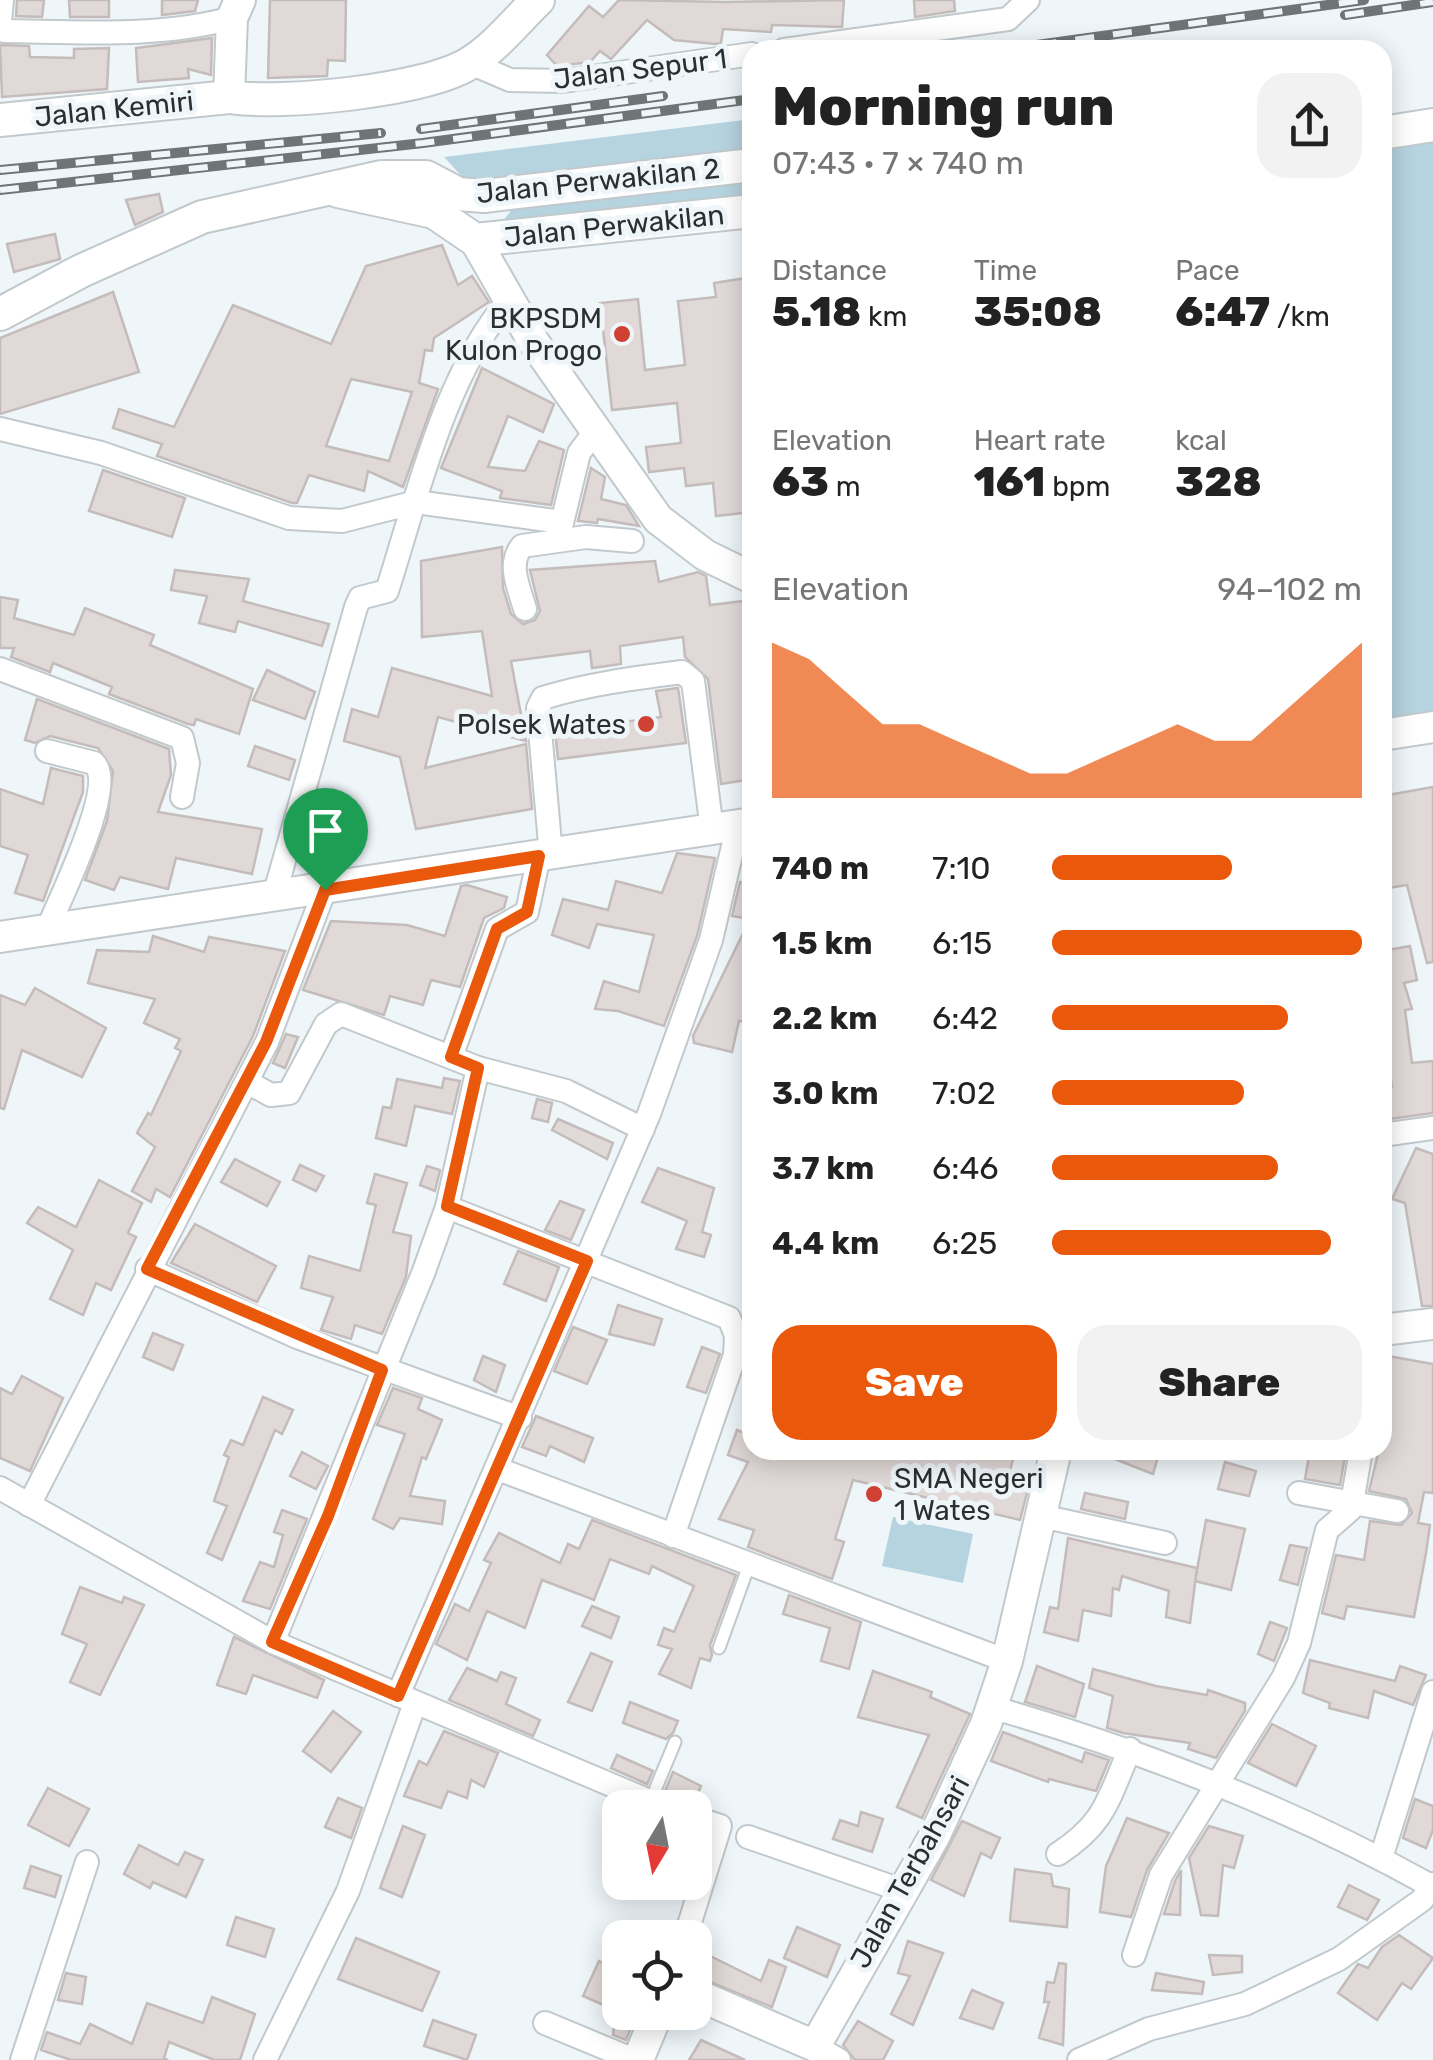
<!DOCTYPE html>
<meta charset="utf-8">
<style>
body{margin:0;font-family:Rubik,sans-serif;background:#f2f2f2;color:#222;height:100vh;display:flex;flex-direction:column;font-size:38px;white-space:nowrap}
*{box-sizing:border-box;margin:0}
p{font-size:32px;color:#767676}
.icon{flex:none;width:55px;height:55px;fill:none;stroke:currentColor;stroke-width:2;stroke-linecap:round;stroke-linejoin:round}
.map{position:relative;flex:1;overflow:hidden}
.sheet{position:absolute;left:742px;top:40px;width:650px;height:1420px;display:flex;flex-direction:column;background:#fff;border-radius:30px;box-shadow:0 5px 25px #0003}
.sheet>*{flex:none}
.needle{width:65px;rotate:190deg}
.fabs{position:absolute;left:602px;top:1790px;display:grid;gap:20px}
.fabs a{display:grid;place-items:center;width:110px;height:110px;border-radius:20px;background:#fff;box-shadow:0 5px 25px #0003;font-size:50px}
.pin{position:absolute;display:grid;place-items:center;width:85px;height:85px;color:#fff;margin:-102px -42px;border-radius:50% 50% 50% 0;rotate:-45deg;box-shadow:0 0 10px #0007}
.pin .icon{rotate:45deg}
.round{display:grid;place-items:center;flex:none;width:105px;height:105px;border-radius:30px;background:#f2f2f2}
.head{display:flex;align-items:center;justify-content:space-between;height:170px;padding:0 30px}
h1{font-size:55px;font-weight:800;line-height:75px}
.stats{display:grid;grid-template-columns:repeat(3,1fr);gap:15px;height:170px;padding:10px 30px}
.stats div{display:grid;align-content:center}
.stats b{font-size:42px;font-weight:800}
.stats small{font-size:28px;font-weight:400}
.stats p{font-size:28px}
.chart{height:280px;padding:20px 30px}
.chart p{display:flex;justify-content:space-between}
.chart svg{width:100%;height:180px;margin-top:10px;fill:#ea580c;opacity:.7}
.primary-button{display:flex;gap:20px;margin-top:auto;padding:20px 30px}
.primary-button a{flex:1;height:115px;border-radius:30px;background:#ea580c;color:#fff;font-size:40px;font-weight:800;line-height:115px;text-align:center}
.primary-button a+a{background:#f2f2f2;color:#222}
ul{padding:0 30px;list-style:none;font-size:32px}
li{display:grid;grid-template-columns:160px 120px 1fr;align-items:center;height:75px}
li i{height:25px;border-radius:12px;background:#ea580c}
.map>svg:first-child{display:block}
.green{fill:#b6d3e0}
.building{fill:#e1d9d8;stroke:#c4bcbb;stroke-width:2.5;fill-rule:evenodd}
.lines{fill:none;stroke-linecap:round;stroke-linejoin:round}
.service-casing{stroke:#c2c9cc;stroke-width:15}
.minor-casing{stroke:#c2c9cc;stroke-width:26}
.tertiary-casing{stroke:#c2c9cc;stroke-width:34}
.secondary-casing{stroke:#c2c9cc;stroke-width:36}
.service{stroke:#fff;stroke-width:11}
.minor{stroke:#fff;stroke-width:22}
.tertiary{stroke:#fff;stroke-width:30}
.secondary{stroke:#fff;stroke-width:32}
.rail-casing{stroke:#6f7476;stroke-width:10}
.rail{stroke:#eff6fa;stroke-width:6;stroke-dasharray:19;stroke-linecap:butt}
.route-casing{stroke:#fff;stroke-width:20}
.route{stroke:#ea580c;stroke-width:12}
.poi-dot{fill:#cf4233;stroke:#eff6fa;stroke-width:4}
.labels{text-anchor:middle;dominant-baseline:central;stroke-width:10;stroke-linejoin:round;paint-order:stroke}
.street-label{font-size:28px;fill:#2c2f30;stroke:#eff6fa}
.poi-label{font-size:28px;fill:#2c2f30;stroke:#eff6fa;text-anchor:end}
</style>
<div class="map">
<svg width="1433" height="2060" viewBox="0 0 1433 2060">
<rect width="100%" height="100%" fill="#eff6fa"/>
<!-- green -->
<g class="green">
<polygon points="752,119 752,148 468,183 444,157"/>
<polygon points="1433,141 1433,714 1382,721 1382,149"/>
<polygon points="752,177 752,202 503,221 513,208"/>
<polygon points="893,1517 973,1534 963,1583 882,1566"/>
</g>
<!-- building -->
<g class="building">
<polygon points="17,0 44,0 42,17 16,16"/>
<polygon points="69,0 109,0 109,17 70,17"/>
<polygon points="162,0 198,0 195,11 162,15"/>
<polygon points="270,0 346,0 345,61 328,60 327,76 268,78"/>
<polygon points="619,0 727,2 844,0 842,27 772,25 771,32 723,29 721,43 715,44 674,40 647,20 611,59 600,51 590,62 557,66 547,55 589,6 603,17"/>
<polygon points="914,0 954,0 955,11 915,17"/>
<polygon points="212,38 211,75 188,69 189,78 138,82 136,48"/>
<polygon points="0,45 29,46 30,57 74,58 74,49 109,48 107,89 2,97"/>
<polygon points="159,194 163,212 135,225 126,200"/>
<polygon points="55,234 60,259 14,272 7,244"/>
<path d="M442,245L458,285L472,276L489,302L434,338L432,351L425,350L419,383L438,389L403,487L368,471L364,491L309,475L297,503H292L157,456L162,444L113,428L119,409L174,427L233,305L331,344L366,266ZM351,379L412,392L389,461L326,446Z"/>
<polygon points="752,277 752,512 716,516 713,483 686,486 684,468 649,472 646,447 681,443 677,403 612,410 600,303 638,299 645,370 685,365 678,301 716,297 714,283"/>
<polygon points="113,292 139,372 0,414 0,338"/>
<polygon points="482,368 554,404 543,432 508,416 488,467 525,471 539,441 564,450 551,505 500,498 502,491 441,468"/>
<polygon points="591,468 605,477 601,499 626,505 639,526 598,519 597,523 578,521"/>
<polygon points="103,470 185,498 172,537 89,511"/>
<polygon points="502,547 503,588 511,614 523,624 535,620 540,611 530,570 655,561 659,582 698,572 706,576 710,605 752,600 752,779 721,784 708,679 685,657 683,637 620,646 621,664 592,668 590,651 511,661 526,741 438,717 425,768 526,744 532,809 416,829 400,757 344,741 352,709 378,717 392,668 492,696 482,631 422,637 421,561"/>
<polygon points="175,570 249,579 243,601 329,624 322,646 238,621 235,632 199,623 207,596 171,590"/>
<polygon points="0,597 18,600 14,618 74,635 85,608 154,635 150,645 253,689 239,734 196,719 194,725 188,724 109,694 112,687 53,663 50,672 11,657 14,648 0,648"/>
<polygon points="267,670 315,692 305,719 253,700"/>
<polygon points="678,688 686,743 558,759 555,731 661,717 656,691"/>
<polygon points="37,699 169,749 171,775 158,812 262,829 252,874 176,858 168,889 120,877 114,890 85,880 107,821 113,771 98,748 50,736 35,743 25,740"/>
<polygon points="255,746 295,760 289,780 248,766"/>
<polygon points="51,768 83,776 83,792 43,901 15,893 28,855 0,846 0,789 43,804"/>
<polygon points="1433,787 1433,962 1427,963 1407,885 1382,889 1382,796"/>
<polygon points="677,853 715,858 697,936 664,1026 618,1011 595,1009 604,981 639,992 654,935 597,924 589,948 552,935 563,899 608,910 616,881 662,893"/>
<polygon points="740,882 752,884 752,1023 739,1021 732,1052 694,1043 693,1036 750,919 732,916"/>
<polygon points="467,885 507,897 504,908 484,918 460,987 431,980 423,1005 390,996 384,1015 303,990 331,921 407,925 445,936 461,886"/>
<polygon points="153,936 204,952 209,937 285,951 253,1036 170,1197 156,1189 151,1202 132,1191 155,1147 137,1133 148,1113 151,1115 181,1051 175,1048 180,1039 144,1023 155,999 88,983 97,950 149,952"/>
<polygon points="1410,946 1417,980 1404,983 1412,1009 1405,1010 1412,1063 1433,1061 1433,1113 1382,1120 1382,1088 1392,1087 1382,1023 1382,951"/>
<polygon points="35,988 106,1028 82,1077 22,1050 4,1109 0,1108 0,995 25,1005"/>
<polygon points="286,1034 298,1037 285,1068 273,1063"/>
<polygon points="444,1078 460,1081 452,1114 415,1106 406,1146 376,1138 383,1107 391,1108 397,1079 442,1088"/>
<polygon points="537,1099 552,1103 548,1122 532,1118"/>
<polygon points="558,1119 613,1143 607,1159 552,1130"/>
<polygon points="1416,1148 1433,1154 1433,1306 1422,1306 1405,1203 1392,1199"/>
<polygon points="235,1159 280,1182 267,1206 221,1182"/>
<polygon points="300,1165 324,1176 316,1191 293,1180"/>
<polygon points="427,1166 440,1170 435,1191 420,1185"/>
<polygon points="658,1168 714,1188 702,1232 711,1235 704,1257 676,1249 687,1221 642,1202"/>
<polygon points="375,1174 407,1183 393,1232 411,1236 406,1277 382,1334 355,1325 351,1339 321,1330 333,1297 301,1288 309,1256 360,1271 376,1205 367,1203"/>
<polygon points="99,1180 142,1203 128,1233 136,1237 111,1290 96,1283 83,1315 50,1299 73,1250 27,1223 38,1207 76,1227"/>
<polygon points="560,1201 584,1210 571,1240 545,1230"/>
<polygon points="195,1224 276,1266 257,1302 171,1263"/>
<polygon points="518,1251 559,1267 546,1301 504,1284"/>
<polygon points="618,1305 662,1319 654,1345 609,1334"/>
<polygon points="573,1327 607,1340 587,1384 554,1371"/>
<polygon points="153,1333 183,1345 173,1370 143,1357"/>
<polygon points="702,1347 720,1354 706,1393 687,1387"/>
<polygon points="483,1356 505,1365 496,1392 474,1380"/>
<polygon points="1388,1356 1433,1364 1433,1493 1424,1492 1418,1523 1430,1525 1426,1553 1414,1617 1347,1606 1344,1619 1322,1613 1336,1555 1364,1560 1370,1521 1401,1525 1412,1513 1406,1499 1369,1491 1389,1408 1382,1406"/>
<polygon points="22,1376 63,1398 30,1471 0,1458 0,1388 12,1394"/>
<polygon points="393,1388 422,1398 418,1409 442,1420 426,1459 422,1457 410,1496 445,1501 442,1524 400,1518 393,1529 373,1519 405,1434 377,1425"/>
<polygon points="263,1397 293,1410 282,1434 275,1430 222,1560 207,1553 227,1506 214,1501 229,1457 224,1455 231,1440 243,1445"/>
<polygon points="536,1416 593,1438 584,1462 550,1446 546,1456 522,1447"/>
<polygon points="737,1430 752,1436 752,1452 1015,1450 1007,1484 1028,1489 1020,1520 853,1480 835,1539 844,1542 832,1579 748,1547 754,1530 719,1519 748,1462 728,1455"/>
<polygon points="1092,1450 1160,1450 1153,1474"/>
<polygon points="1310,1450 1346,1450 1340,1485 1305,1479"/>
<polygon points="302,1452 328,1466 316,1489 290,1476"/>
<polygon points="1225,1462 1256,1471 1249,1496 1218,1489"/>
<polygon points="1085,1493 1128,1502 1125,1519 1081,1509"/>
<polygon points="282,1510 307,1519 270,1609 243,1601 260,1562 274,1567 283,1535 274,1532"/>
<polygon points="592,1520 736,1575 710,1645 712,1655 710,1661 700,1658 691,1688 659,1674 672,1649 658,1645 664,1628 674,1632 694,1586 652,1566 649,1574 610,1559 594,1600 542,1580 525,1628 487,1611 467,1660 436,1644 455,1604 469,1611 491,1563 484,1560 499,1533 560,1563 568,1544 579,1549"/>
<polygon points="1206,1520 1245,1529 1231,1590 1195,1581"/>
<polygon points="1068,1538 1197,1568 1190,1623 1166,1617 1169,1591 1122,1576 1119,1590 1113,1588 1111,1616 1083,1610 1078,1641 1044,1632 1050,1607 1058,1609"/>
<polygon points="1290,1545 1307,1548 1298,1585 1280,1580"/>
<polygon points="80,1587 122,1603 124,1597 144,1605 100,1695 70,1682 87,1644 62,1634"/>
<polygon points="789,1595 861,1622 849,1669 821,1661 830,1628 783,1614"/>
<polygon points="592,1606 619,1617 611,1638 582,1626"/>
<polygon points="1270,1622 1287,1628 1274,1661 1258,1654"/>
<polygon points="234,1637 324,1680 317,1698 253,1675 246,1694 217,1685"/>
<polygon points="591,1653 612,1662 592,1711 568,1702"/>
<polygon points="1310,1660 1395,1681 1400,1666 1426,1675 1413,1705 1374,1691 1368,1718 1329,1708 1330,1703 1303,1693"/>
<polygon points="1037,1666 1084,1684 1075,1717 1025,1702"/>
<polygon points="467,1668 497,1681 501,1672 516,1678 506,1704 540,1720 533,1736 449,1700"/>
<polygon points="1093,1669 1156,1686 1207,1695 1208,1690 1245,1703 1245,1711 1216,1758 1188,1749 1190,1743 1123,1733 1107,1728 1113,1696 1089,1688"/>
<polygon points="873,1671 932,1692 930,1697 970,1714 922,1818 897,1807 929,1735 858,1717"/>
<polygon points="630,1702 678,1721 673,1733 666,1739 623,1723"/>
<polygon points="333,1711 361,1732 331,1772 303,1751"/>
<polygon points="1272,1724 1316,1746 1296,1786 1248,1763"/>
<polygon points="444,1731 498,1753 484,1787 471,1780 467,1798 448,1791 441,1808 404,1796 419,1761 427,1765"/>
<polygon points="1003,1732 1082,1762 1085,1752 1109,1760 1096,1791 1049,1779 1048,1782 991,1761"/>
<polygon points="617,1755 653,1771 647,1784 611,1768"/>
<polygon points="673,1772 701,1786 694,1803 685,1807 665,1791"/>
<polygon points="48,1788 89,1809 69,1846 28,1825"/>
<polygon points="338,1798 362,1808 351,1838 325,1827"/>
<polygon points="1415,1799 1433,1806 1433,1830 1426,1848 1403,1838"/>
<polygon points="861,1812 883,1819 872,1852 833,1839 840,1820 858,1826"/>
<polygon points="1127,1818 1169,1833 1147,1870 1131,1917 1100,1912 1106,1866"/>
<polygon points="962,1821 1000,1838 991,1858 981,1853 964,1896 931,1880"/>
<polygon points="403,1826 425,1835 402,1897 380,1888"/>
<polygon points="1209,1826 1243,1836 1234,1868 1223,1865 1218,1916 1201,1915 1189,1858"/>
<polygon points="139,1845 178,1865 185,1852 203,1860 186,1897 153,1882 150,1888 124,1874"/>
<polygon points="31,1866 61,1876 55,1897 24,1888"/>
<polygon points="1015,1869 1051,1874 1053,1886 1069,1889 1067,1927 1010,1921"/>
<polygon points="1181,1870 1180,1915 1164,1914 1175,1881"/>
<polygon points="1349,1885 1379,1900 1367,1920 1338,1907"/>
<polygon points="236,1917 274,1929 265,1957 227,1945"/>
<polygon points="797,1927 840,1945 827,1977 784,1958"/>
<polygon points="1399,1935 1433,1958 1411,1989 1402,1983 1377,2020 1338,1993 1358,1964 1368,1968 1382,1947"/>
<polygon points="356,1938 439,1972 422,2011 338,1979"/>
<polygon points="908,1941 943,1953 913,2025 891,2014 910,1976 898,1973"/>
<polygon points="696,1949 761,1981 769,1960 786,1967 772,2007 695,1976"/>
<polygon points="1209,1955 1242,1956 1242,1972 1213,1975"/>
<polygon points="599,1961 620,1972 620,2012 583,1996"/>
<polygon points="1059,1963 1066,1964 1063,2045 1039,2038 1049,2002 1044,2002 1047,1982 1054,1983"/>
<polygon points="66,1973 86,1977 82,2004 58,2000"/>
<polygon points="1156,1973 1204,1982 1202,1994 1152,1990"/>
<polygon points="972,1990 1003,2003 993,2029 960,2018"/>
<polygon points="212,1997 255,2014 240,2060 214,2060 169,2042 164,2058 168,2060 71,2060 41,2050 47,2032 80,2044 90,2024 132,2044 147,2003 203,2023"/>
<polygon points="615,2015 636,2016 626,2040 613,2035"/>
<polygon points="433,2020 476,2035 467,2060 424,2046"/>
<polygon points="858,2021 893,2041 883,2060 855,2060 843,2045"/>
<polygon points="701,2040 745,2060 689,2060"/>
</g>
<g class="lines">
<!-- service casing -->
<g class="service-casing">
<g id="service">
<polyline points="719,1648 749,1565"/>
<polyline points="650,1802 675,1742"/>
</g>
</g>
<!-- minor casing -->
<g class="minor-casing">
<g id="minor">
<polyline points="0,21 2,0"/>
<path d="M0,26L4,31C80,32 159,38 232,18"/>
<polyline points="784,50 1008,19 1028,0"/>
<polyline points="470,63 510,80 563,81 752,54"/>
<polyline points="0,429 101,453 289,518 342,521 416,502 562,522"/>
<polyline points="559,535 579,453 596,430"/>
<path d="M525,609C519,588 507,564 522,546L586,537L632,541"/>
<polyline points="0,669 182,738 188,763 182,797"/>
<path d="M47,751L94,763C117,786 60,898 48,928"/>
<path d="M551,855L538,708L543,698C588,684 635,678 682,672L693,681L712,830"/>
<path d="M274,896L356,607L360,598L387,591C417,498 444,375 509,300"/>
<polyline points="451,1057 497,929 527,912 539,856"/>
<polyline points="247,1082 271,1095 289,1093 326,1024 341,1014 478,1068 566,1091 643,1129"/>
<polyline points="1382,1135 1433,1128"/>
<polyline points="447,1207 729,1318 736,1335 735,1355 673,1536"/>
<polyline points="147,1269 297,1337 520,1418"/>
<polyline points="498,1469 1007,1661"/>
<polyline points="0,1488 273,1642 666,1808"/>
<polyline points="1299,1493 1397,1511"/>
<polyline points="29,1505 267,1042 325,889"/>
<polyline points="1041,1516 1165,1543"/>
<polyline points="273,1642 424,1271 447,1207 478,1068"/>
<polyline points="398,1695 649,1114 711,940 738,825"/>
<path d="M991,1707C1143,1751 1293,1809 1431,1886"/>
<polyline points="748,1837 901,1890"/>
<path d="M1058,1854C1106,1823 1108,1799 1130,1749"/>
<polyline points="1381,1858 1433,1692"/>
<polyline points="685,1938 720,1826 695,1818"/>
<polyline points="1134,1955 1161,1875 1283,1678 1299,1643 1327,1530 1351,1509 1361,1450"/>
<polyline points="545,2023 634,2060"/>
<polyline points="815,2046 839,2060"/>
<polyline points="22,2060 87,1862"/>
<polyline points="265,2060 348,1891 415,1703"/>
<polyline points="1079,2060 1149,2029 1245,2004 1339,1959 1422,1900 1433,1884"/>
</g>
</g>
<!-- tertiary casing -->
<g class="tertiary-casing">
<g id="tertiary">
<polyline points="229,97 232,18 240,0"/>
<polyline points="475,240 533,341 658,519 705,555 752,578"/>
<polyline points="1382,735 1433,727"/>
<polyline points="0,937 752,823"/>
<polyline points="1382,1330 1433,1324"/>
<polyline points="695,1994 815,2046 935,1835 986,1724 1007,1661 1056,1450"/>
<polyline points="638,2060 658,2012"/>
</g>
</g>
<!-- secondary casing -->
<g class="secondary-casing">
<g id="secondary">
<path d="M0,120L229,97C281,105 425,91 470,63C495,48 517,20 538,0"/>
<polyline points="1382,133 1433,125"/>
<polyline points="338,191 434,212 475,240 752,211"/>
<polyline points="0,314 81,271 202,217 381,177 426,177 458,194 484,196 752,165"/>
</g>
</g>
<!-- service -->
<use href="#service" class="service"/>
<!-- minor -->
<use href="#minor" class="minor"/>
<!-- tertiary -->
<use href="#tertiary" class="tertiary"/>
<!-- secondary -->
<use href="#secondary" class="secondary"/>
<!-- rail casing -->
<g class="rail-casing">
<g id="rail">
<polyline points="1345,15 1433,2"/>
<polyline points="1000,50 1364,0"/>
<polyline points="421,129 663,96"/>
<polyline points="0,170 381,133"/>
<polyline points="0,190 423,143 752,99"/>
</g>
</g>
<!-- rail -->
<use href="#rail" class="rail"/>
</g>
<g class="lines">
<!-- route casing -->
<g class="route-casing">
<polygon id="route" points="539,856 527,912 497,929 451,1057 478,1068 447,1206 587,1261 398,1696 272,1642 328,1516 382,1370 147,1269 266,1042 325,890"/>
</g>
<!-- route -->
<use href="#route" class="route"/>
</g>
<!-- markers -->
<g class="poi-dot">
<circle cx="622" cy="334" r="10"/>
<circle cx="646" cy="724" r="10"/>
<circle cx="874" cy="1494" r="10"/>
</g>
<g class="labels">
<!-- street labels -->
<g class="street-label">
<text transform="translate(640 69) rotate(-7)">Jalan Sepur 1</text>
<text transform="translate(114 109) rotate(-6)">Jalan Kemiri</text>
<text transform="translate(598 181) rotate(-6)">Jalan Perwakilan 2</text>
<text transform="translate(614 226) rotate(-6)">Jalan Perwakilan</text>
<text transform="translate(910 1872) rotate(-61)">Jalan Terbahsari</text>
</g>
<!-- poi labels -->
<g class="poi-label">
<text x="602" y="318">BKPSDM<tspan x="602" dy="32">Kulon Progo</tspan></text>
<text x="626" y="724">Polsek Wates</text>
<text x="894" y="1478" text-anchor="start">SMA Negeri<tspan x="894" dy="32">1 Wates</tspan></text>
</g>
</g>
</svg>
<div class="fabs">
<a><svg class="needle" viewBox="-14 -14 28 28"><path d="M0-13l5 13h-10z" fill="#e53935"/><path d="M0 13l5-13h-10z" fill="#767676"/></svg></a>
<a><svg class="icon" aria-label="locate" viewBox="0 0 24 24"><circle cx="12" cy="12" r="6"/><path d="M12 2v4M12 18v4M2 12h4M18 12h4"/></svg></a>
</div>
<div class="pin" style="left:325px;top:890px;background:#1e9e55"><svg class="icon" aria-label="arrive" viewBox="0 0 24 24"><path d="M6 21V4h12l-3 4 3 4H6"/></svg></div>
<section class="sheet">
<div class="head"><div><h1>Morning run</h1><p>07:43 · 7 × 740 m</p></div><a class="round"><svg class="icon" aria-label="share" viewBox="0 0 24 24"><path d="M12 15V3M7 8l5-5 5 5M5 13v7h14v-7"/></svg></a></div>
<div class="stats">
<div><p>Distance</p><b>5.18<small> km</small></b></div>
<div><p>Time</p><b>35:08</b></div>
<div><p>Pace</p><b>6:47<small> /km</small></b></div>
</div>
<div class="stats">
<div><p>Elevation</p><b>63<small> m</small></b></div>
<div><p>Heart rate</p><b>161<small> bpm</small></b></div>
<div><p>kcal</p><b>328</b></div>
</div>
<div class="chart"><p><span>Elevation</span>94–102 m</p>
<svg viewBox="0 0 160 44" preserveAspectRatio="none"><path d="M0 44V6L10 10L20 18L30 26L40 26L50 30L60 34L70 38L80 38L90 34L100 30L110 26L120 30L130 30L140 22L150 14L160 6V44z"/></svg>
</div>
<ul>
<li><b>740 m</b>7:10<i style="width:58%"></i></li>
<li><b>1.5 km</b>6:15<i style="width:100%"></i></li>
<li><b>2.2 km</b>6:42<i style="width:76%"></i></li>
<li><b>3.0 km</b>7:02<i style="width:62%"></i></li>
<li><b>3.7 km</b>6:46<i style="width:73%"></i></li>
<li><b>4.4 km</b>6:25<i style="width:90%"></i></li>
</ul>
<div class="primary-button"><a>Save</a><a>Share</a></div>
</section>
</div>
